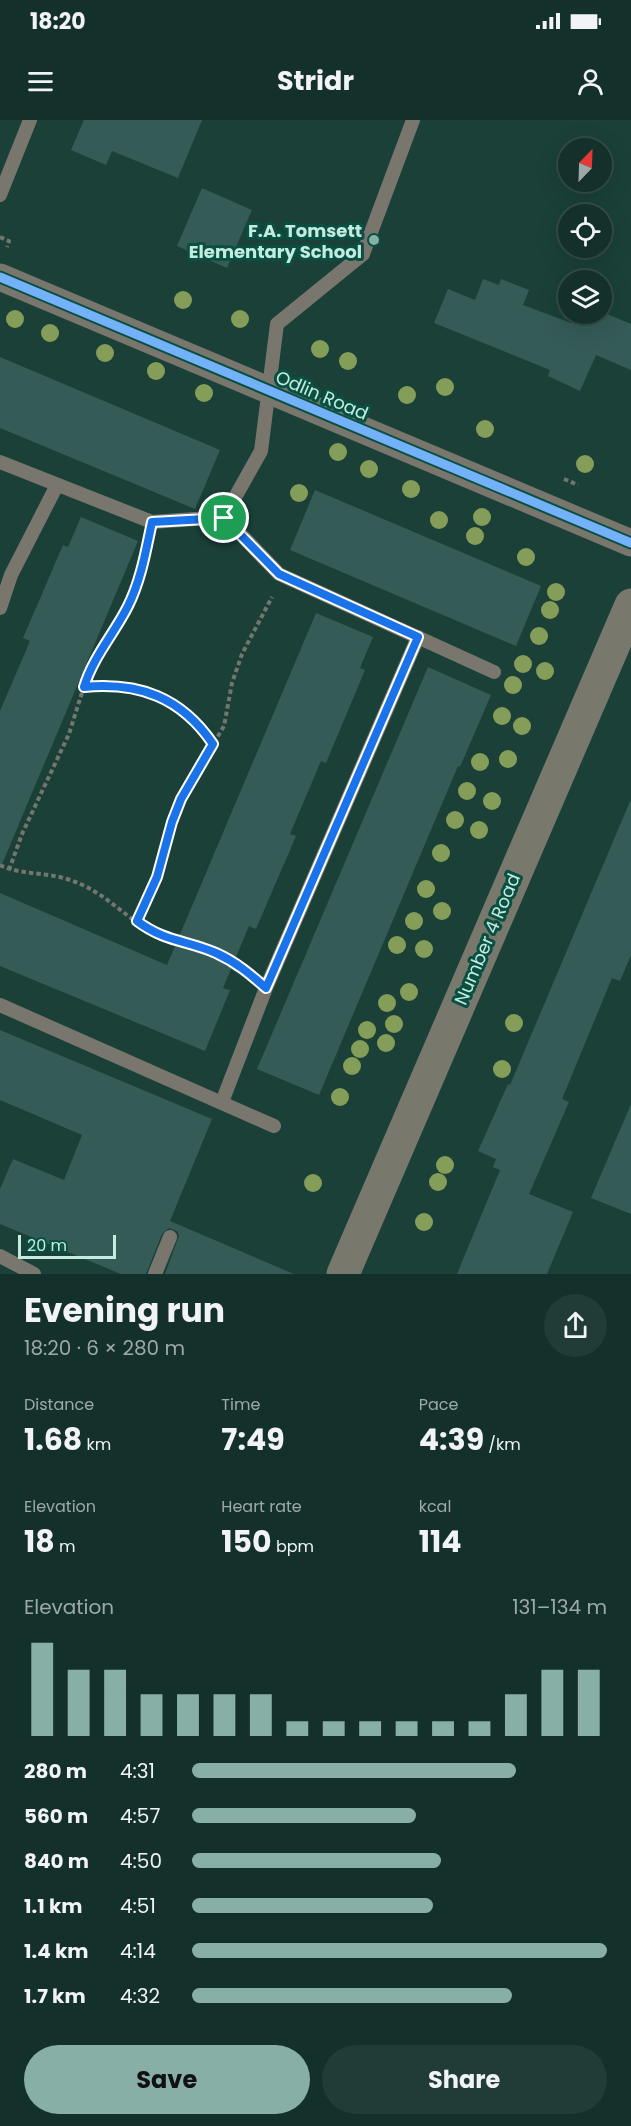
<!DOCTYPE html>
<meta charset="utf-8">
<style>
body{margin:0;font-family:Poppins,sans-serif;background:#213c36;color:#f1f3f6;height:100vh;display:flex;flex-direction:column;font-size:22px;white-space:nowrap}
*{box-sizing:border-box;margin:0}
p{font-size:20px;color:#9da9a8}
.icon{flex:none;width:33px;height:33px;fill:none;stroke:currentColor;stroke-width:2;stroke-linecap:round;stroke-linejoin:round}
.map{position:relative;height:1154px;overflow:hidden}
.details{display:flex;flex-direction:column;background:#14302a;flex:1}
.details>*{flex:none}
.needle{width:39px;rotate:23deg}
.tools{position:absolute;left:558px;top:18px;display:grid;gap:12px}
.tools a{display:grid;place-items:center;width:54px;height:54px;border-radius:50%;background:#14302a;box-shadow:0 6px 24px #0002,0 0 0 2px #334b47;font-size:30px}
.scale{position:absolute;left:18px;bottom:15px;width:98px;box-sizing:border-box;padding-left:6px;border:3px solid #c4ebdf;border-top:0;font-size:16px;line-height:21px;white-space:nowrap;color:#c4ebdf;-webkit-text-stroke:4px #0a5042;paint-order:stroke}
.pin{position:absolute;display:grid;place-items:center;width:51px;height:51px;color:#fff;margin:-26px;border:3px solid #fff;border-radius:50%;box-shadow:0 2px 6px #0007}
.round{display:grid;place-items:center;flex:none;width:63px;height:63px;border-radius:32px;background:#213c36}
.overview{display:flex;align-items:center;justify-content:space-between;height:102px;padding:0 24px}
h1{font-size:33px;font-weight:700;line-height:45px}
.stats{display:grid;grid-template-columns:repeat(3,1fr);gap:9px;height:102px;padding:6px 24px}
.stats div{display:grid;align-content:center}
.stats b{font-size:30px;font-weight:700}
.stats small{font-size:16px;font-weight:400}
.stats p{font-size:16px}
.chart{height:168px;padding:12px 24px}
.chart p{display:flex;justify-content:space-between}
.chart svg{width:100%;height:108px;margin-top:6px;stroke:#88afa5;stroke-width:6}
.button{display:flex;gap:12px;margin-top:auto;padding:12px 24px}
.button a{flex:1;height:69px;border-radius:36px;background:#88afa5;color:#111;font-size:24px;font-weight:700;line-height:69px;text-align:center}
.button a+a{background:#213c36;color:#f1f3f6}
ul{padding:0 24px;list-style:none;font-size:20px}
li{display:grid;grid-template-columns:96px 72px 1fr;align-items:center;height:45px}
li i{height:15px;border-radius:8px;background:#88afa5}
.status{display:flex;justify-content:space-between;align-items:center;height:42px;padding:0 30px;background:#14302a;direction:ltr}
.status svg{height:16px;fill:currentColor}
header{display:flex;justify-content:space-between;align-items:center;height:78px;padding:0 24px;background:#14302a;font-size:27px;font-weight:700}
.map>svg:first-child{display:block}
.building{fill:#355b56}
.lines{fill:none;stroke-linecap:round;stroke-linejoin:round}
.path{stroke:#72766e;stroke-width:4;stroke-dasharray:4.5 3;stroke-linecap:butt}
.lane{stroke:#79776d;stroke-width:14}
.street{stroke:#79776d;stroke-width:27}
.secondary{stroke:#78786c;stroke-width:33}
.cycleway-casing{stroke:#0a5042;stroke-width:13}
.cycleway{stroke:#73b2f8;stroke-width:9}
.tree{fill:#849d58}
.route-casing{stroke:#fff;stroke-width:12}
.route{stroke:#1a73e8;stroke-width:8}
.poi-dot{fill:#88afa5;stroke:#0a5042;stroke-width:2}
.labels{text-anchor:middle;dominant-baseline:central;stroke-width:6;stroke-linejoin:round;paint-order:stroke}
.poi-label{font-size:18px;font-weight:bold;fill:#c4ebdf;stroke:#0a5042;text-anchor:end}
.street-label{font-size:18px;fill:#c4ebdf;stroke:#0a5042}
</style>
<div class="status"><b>18:20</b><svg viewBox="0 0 49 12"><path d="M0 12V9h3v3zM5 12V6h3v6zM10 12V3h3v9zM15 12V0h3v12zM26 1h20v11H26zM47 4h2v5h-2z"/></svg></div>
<header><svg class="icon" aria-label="menu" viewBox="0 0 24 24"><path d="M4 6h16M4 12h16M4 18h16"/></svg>Stridr<svg class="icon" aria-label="person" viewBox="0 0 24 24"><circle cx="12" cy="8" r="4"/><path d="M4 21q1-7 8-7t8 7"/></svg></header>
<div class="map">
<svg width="631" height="1154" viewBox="0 0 631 1154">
<rect width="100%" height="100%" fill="#1a4038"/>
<!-- building -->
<g class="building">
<polygon points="84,0 202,0 178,58 112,31 106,45 71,30"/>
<polygon points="202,68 252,90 227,148 177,126"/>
<polygon points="483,159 499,165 501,159 529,170 523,185 571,203 575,194 607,194 631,204 631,250 596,235 580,271 548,256 550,250 434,203 448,169 475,180"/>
<polygon points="0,237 220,330 195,389 0,308"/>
<polygon points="315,370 541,466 516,526 290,430"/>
<polygon points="81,397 138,421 0,749 0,591 30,521 23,518 63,425 68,427"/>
<polygon points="316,493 373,517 360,548 365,550 326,643 321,641 290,714 296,716 256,809 249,806 223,868 230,870 205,931 0,846 0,773 167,845"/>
<polygon points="428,547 491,575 460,647 458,646 319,975 257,949"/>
<polygon points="631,679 631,835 620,861 612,858 562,979 569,982 529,1074 573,1092 547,1154 457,1154 500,1050 493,1047 496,1039 478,1031 508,964 510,965"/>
<polygon points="0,910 212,999 170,1101 294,1154 165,1154 179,1116 177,1111 169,1108 162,1114 146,1154 121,1154 0,1104 0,1069 13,1039 64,1060 82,1015 0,980"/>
<polygon points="631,984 631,1094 591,1078"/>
</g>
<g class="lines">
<!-- path -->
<g class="path">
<polyline points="0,117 9,121 7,127"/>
<polyline points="564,359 578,365"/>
<path d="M84,567C139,562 182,577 213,624"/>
<path d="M0,745C20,755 45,752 67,759C104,770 123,797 156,814C186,829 220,829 247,852"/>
<polyline points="9,750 22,714 69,614 90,547 129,484 141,452 147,423"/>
<polyline points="137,801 157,757 172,702 181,679 224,606 232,563 242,534 272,477"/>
</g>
<!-- lane -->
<g class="lane">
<polyline points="0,75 30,0"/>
<polyline points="0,342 152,402 224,397 279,454 494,552"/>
<polyline points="224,397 261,331 277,204 363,134 413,0"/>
<polyline points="0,488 11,455 57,365"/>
<polyline points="0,885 274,1006"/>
<polyline points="222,982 266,868 418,517"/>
<polyline points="0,1136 34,1154"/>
<polyline points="155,1154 170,1117"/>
</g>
<!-- street -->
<polyline class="street" points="0,157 631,423"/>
<!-- secondary -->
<polyline class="secondary" points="343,1154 631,485"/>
<!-- cycleway casing -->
<g class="cycleway-casing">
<polyline id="cycleway" points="0,157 631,423"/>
</g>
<!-- cycleway -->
<use href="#cycleway" class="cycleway"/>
</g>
<!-- trees -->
<g class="tree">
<circle cx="183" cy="180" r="9"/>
<circle cx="15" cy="199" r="9"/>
<circle cx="240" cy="199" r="9"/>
<circle cx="50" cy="213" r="9"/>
<circle cx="320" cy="229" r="9"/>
<circle cx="105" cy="233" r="9"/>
<circle cx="348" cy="241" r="9"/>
<circle cx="156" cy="251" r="9"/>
<circle cx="445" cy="267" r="9"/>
<circle cx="204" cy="273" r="9"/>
<circle cx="407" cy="275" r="9"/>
<circle cx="485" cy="309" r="9"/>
<circle cx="338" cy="332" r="9"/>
<circle cx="585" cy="344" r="9"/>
<circle cx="369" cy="349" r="9"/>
<circle cx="411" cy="369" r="9"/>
<circle cx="299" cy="373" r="9"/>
<circle cx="482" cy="397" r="9"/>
<circle cx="439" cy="400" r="9"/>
<circle cx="475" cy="416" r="9"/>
<circle cx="526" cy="437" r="9"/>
<circle cx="556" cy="472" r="9"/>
<circle cx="550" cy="490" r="9"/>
<circle cx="539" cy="516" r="9"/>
<circle cx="523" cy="544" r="9"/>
<circle cx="545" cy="551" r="9"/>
<circle cx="513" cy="565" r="9"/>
<circle cx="502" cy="596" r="9"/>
<circle cx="522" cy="606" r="9"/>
<circle cx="508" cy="639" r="9"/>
<circle cx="480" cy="642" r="9"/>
<circle cx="467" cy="671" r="9"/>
<circle cx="492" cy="681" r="9"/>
<circle cx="455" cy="700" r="9"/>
<circle cx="479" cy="710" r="9"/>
<circle cx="441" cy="733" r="9"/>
<circle cx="426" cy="769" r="9"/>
<circle cx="442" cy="791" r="9"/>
<circle cx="414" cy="801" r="9"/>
<circle cx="397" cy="825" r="9"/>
<circle cx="424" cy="829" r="9"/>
<circle cx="409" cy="872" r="9"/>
<circle cx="387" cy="883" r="9"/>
<circle cx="514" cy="903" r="9"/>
<circle cx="394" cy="904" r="9"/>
<circle cx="367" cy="910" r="9"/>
<circle cx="386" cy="923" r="9"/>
<circle cx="360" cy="929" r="9"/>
<circle cx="352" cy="946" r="9"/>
<circle cx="502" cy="949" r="9"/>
<circle cx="340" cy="977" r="9"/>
<circle cx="445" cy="1045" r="9"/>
<circle cx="438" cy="1062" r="9"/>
<circle cx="313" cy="1063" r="9"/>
<circle cx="424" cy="1102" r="9"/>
</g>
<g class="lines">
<!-- route casing -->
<g class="route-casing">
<path id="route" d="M224,398L279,454L418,517L266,868C250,854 236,842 216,833C186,820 165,822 137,801L157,757L172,702L181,679L213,624C181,577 139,562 84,567C93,537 114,514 128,486C141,460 146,430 152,402Z"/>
</g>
<!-- route -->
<use href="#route" class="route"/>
</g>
<!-- markers -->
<circle class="poi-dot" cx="374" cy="120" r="6"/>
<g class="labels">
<!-- poi labels -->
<g class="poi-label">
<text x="362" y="110">F.A. Tomsett<tspan x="362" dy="21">Elementary School</tspan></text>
</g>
<!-- street labels -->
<g class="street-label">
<text transform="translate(322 275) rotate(23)">Odlin Road</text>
<text transform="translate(487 819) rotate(-67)">Number 4 Road</text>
</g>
</g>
</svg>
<div class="tools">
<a><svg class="needle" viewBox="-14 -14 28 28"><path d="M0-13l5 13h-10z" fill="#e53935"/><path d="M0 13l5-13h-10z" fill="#9da9a8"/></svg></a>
<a><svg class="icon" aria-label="locate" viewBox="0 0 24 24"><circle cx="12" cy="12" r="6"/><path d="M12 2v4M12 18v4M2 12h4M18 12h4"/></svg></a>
<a><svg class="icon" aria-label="layers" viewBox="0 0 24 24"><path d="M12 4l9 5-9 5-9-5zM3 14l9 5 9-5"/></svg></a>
</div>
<div class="scale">20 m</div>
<div class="pin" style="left:224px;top:398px;background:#1e9e55"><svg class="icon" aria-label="arrive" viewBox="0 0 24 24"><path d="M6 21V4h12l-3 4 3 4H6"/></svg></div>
</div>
<section class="details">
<div class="overview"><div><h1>Evening run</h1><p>18:20 · 6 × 280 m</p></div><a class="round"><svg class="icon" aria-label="share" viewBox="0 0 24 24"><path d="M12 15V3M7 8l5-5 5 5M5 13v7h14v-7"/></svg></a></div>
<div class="stats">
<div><p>Distance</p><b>1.68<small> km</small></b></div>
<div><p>Time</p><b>7:49</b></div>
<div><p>Pace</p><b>4:39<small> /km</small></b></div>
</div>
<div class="stats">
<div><p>Elevation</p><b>18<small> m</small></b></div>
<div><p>Heart rate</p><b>150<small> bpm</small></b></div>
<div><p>kcal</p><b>114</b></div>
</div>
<div class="chart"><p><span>Elevation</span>131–134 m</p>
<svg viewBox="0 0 160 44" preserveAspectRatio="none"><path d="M5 44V6M15 44V17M25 44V17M35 44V27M45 44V27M55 44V27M65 44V27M75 44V38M85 44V38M95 44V38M105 44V38M115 44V38M125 44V38M135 44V27M145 44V17M155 44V17"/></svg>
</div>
<ul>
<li><b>280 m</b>4:31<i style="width:78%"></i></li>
<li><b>560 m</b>4:57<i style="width:54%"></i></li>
<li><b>840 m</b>4:50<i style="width:60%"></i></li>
<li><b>1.1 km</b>4:51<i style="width:58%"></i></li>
<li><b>1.4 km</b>4:14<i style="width:100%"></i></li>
<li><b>1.7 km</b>4:32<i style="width:77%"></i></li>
</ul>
<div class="button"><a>Save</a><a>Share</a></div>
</section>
